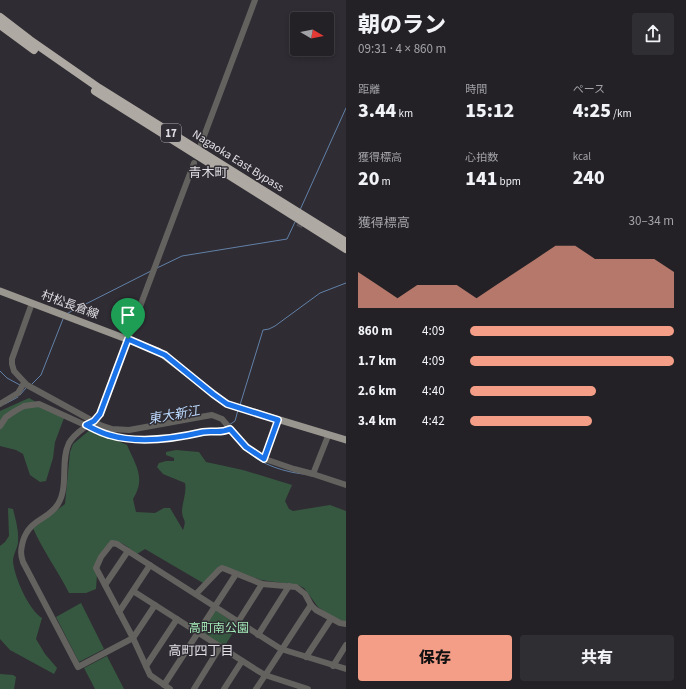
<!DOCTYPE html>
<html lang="ja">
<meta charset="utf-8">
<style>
body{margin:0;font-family:"Source Sans 3","Noto Sans JP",sans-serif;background:#2f2e32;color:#f1f3f6;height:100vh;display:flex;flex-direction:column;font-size:15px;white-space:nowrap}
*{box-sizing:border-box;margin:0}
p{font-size:13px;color:#a3a3a7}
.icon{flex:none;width:22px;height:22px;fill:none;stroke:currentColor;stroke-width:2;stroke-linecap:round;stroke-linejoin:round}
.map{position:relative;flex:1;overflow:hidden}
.panel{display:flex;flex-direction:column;background:#232126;width:340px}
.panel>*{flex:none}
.needle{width:26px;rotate:100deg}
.tools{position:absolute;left:290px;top:12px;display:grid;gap:8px}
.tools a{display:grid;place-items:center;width:44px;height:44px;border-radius:4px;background:#232126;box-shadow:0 2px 6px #0003,0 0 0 1px #403e43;font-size:20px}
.pin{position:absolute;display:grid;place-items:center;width:34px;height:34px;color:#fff;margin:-41px -17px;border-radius:50% 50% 50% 0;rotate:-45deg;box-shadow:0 0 4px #0007}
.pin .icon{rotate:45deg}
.round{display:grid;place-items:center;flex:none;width:42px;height:42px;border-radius:4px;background:#2f2e32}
.overview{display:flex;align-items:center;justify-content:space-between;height:68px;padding:0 12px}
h1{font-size:22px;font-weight:800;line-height:30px}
.metrics{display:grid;grid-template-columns:repeat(3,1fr);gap:6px;height:68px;padding:4px 12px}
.metrics div{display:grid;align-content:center}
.metrics b{font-size:20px;font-weight:800}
.metrics small{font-size:11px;font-weight:400}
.metrics p{font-size:11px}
.chart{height:112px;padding:8px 12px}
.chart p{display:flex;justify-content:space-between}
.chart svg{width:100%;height:72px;margin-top:4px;fill:#f49e87;opacity:.7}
.button{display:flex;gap:8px;margin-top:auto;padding:8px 12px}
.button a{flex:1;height:46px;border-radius:4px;background:#f49e87;color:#111;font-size:16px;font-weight:800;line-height:46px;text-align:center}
.button a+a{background:#2f2e32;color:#f1f3f6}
ul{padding:0 12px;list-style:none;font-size:13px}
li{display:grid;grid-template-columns:64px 48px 1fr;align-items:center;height:30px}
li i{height:10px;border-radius:5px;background:#f49e87}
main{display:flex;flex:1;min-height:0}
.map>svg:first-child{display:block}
.green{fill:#375840}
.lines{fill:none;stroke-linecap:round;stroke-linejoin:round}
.stream{stroke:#6281a8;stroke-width:1}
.minor-tunnel{stroke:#4a474e;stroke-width:6;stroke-dasharray:6 3;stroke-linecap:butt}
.minor{stroke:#64625f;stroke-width:6}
.major{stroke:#99958f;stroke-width:7}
.highway{stroke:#aea9a2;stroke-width:8}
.route-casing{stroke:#fff;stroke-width:8}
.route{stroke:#1a73e8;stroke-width:5}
.labels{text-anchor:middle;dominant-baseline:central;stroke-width:3;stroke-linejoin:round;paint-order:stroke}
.shield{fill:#2f2c33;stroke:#aca9af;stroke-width:1}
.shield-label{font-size:11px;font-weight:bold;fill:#e1dfe4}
.street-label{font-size:12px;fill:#e1dfe4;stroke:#2f2c33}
.park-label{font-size:12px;fill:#a2e9b6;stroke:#2f2c33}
.neighbourhood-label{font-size:13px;fill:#e1dfe4;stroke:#2f2c33}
.water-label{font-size:13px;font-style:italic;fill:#bcd9fe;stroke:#2f2c33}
</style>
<main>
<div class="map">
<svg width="346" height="689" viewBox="0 0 346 689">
<rect width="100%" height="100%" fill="#2f2c33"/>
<!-- green -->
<g class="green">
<polygon points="29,398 64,418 55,442 53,458 46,481 40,482 30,475 23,454 16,450 0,446 0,411"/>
<path d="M91,429L127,445C136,466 146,478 133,499L136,512L155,513L164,508H170L183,530C187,518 183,522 182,512C182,502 187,493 185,483L163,474L157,467L159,463L166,461H174V458L166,455V452L176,450L199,452L206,462L243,470L292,485L285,501L289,509L293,511L330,505L346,511V622L333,617L318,607L304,588L298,585L261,580L223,566L203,583L145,549L137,554C129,549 119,537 109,544L97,574L96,589L86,593H69C58,571 43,551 33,528L65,504L70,452L73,444Z"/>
<path d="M8,508L13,509C16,521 19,531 18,543C17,549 13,555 13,561C14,577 29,610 42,618L36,639L45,654L57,668L54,674L10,650L0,639V546L5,542L9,536Z"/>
<polygon points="81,603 104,649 79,662 56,617"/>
<polygon points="215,610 238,625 224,647 201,631"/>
<polygon points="107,656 124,689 95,689 84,668"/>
<polygon points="0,674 13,675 16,677 14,689 0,689"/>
</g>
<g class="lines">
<!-- stream -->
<g class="stream">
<polyline points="300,210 346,108"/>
<polyline points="157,268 182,256 287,239 295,222"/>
<polyline points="68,313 151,271"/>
<polyline points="0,371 7,378 20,385"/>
<polyline points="32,384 41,375 63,319"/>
<polyline points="20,395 26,388"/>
<polyline points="5,404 18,397"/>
<polyline points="240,405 263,330 269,329 275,326 320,293 346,283"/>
<polyline points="229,425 235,421 238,410"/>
<path d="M248,452C262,465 285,472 303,474"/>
</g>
<!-- minor-tunnel -->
<polyline class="minor-tunnel" points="299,227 307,211"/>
<!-- minor -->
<g class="minor">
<polyline points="201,144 255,0"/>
<polyline points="32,303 12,359 12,364 14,371 27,385 100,425 112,429 129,430 206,416 212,415 222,419 246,447 259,457 294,469 313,474 346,485"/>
<polyline points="0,404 18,393 24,383"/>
<polyline points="0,426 6,417 15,411 24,406 39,404 107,435 128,439 166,439 208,432 223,432 230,429"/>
<polyline points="264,459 278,420"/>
<polyline points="313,474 328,436"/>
<polyline points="105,585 128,551"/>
<polyline points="133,591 255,669 265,675 308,689"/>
<polyline points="196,594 219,570 222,568 225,569 262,584 296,587 305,594 311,605 316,610 340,623 346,624"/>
<path d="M155,605L133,638L78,667L23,562C20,554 21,549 23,541C30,518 49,520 58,504C69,486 60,461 69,443C76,430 92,425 100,413L194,163"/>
<polyline points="119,612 150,565"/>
<polyline points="238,622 262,584"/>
<polyline points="258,635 289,586"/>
<polyline points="306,657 331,619"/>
<polyline points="146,666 177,619"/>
<polyline points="333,666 346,645"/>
<polyline points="164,685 236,574"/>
<polyline points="170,689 150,675 133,638 96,568 101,557 112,543 117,544 281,649 346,669"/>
<polyline points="194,689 220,647"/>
<polyline points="224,689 242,661"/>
<path d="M256,689C275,661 292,633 311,605"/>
</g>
<!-- major -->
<polyline class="major" points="0,291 158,351 227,404 346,440"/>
<!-- highway -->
<g class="highway">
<polyline points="0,17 30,40 99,88 346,242"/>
<polyline points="0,25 34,50"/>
<polyline points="95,91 346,249"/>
</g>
</g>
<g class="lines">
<!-- route casing -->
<g class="route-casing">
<path id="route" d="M128,339L165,355L213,394L227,404L278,420L264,459L246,447L230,429C219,434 214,430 203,432C173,439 139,444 109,435C101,433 94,429 86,425L94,421L100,414Z"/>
</g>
<!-- route -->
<use href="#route" class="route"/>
</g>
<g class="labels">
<!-- shield labels -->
<rect class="shield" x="161" y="124" width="20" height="18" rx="3"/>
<g class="shield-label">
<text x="171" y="133">17</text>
</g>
<!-- street labels -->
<g class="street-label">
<text transform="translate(238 161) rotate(32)">Nagaoka East Bypass</text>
<text transform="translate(70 305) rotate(20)">村松長倉線</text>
</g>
<!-- park labels -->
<g class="park-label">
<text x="219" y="628">高町南公園</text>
</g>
<!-- neighbourhood labels -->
<g class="neighbourhood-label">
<text x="208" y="173">青木町</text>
<text x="201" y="651">高町四丁目</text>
</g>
<!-- water labels -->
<g class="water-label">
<text transform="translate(174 415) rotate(-10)">東大新江</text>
</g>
</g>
</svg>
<div class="tools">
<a><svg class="needle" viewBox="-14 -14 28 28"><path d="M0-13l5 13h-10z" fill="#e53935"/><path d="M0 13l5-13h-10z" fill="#a3a3a7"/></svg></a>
</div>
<div class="pin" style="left:128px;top:339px;background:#1e9e55"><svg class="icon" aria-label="arrive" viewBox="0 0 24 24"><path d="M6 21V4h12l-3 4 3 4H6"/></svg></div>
</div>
<section class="panel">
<div class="overview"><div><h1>朝のラン</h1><p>09:31 · 4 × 860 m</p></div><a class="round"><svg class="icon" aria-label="share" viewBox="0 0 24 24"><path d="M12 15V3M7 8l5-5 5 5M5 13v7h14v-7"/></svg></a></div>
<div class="metrics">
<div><p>距離</p><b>3.44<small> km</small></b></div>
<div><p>時間</p><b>15:12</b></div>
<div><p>ペース</p><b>4:25<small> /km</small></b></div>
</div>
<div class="metrics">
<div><p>獲得標高</p><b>20<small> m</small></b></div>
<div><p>心拍数</p><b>141<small> bpm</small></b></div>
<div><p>kcal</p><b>240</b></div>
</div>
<div class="chart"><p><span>獲得標高</span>30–34 m</p>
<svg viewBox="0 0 160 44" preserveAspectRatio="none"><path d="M0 44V22L10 30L20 38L30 30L40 30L50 30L60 38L70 30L80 22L90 14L100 6L110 6L120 14L130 14L140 14L150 14L160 22V44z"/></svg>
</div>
<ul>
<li><b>860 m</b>4:09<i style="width:100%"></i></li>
<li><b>1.7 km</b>4:09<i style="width:100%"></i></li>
<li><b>2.6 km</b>4:40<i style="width:62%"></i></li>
<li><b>3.4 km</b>4:42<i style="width:60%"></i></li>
</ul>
<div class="button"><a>保存</a><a>共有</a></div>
</section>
</main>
